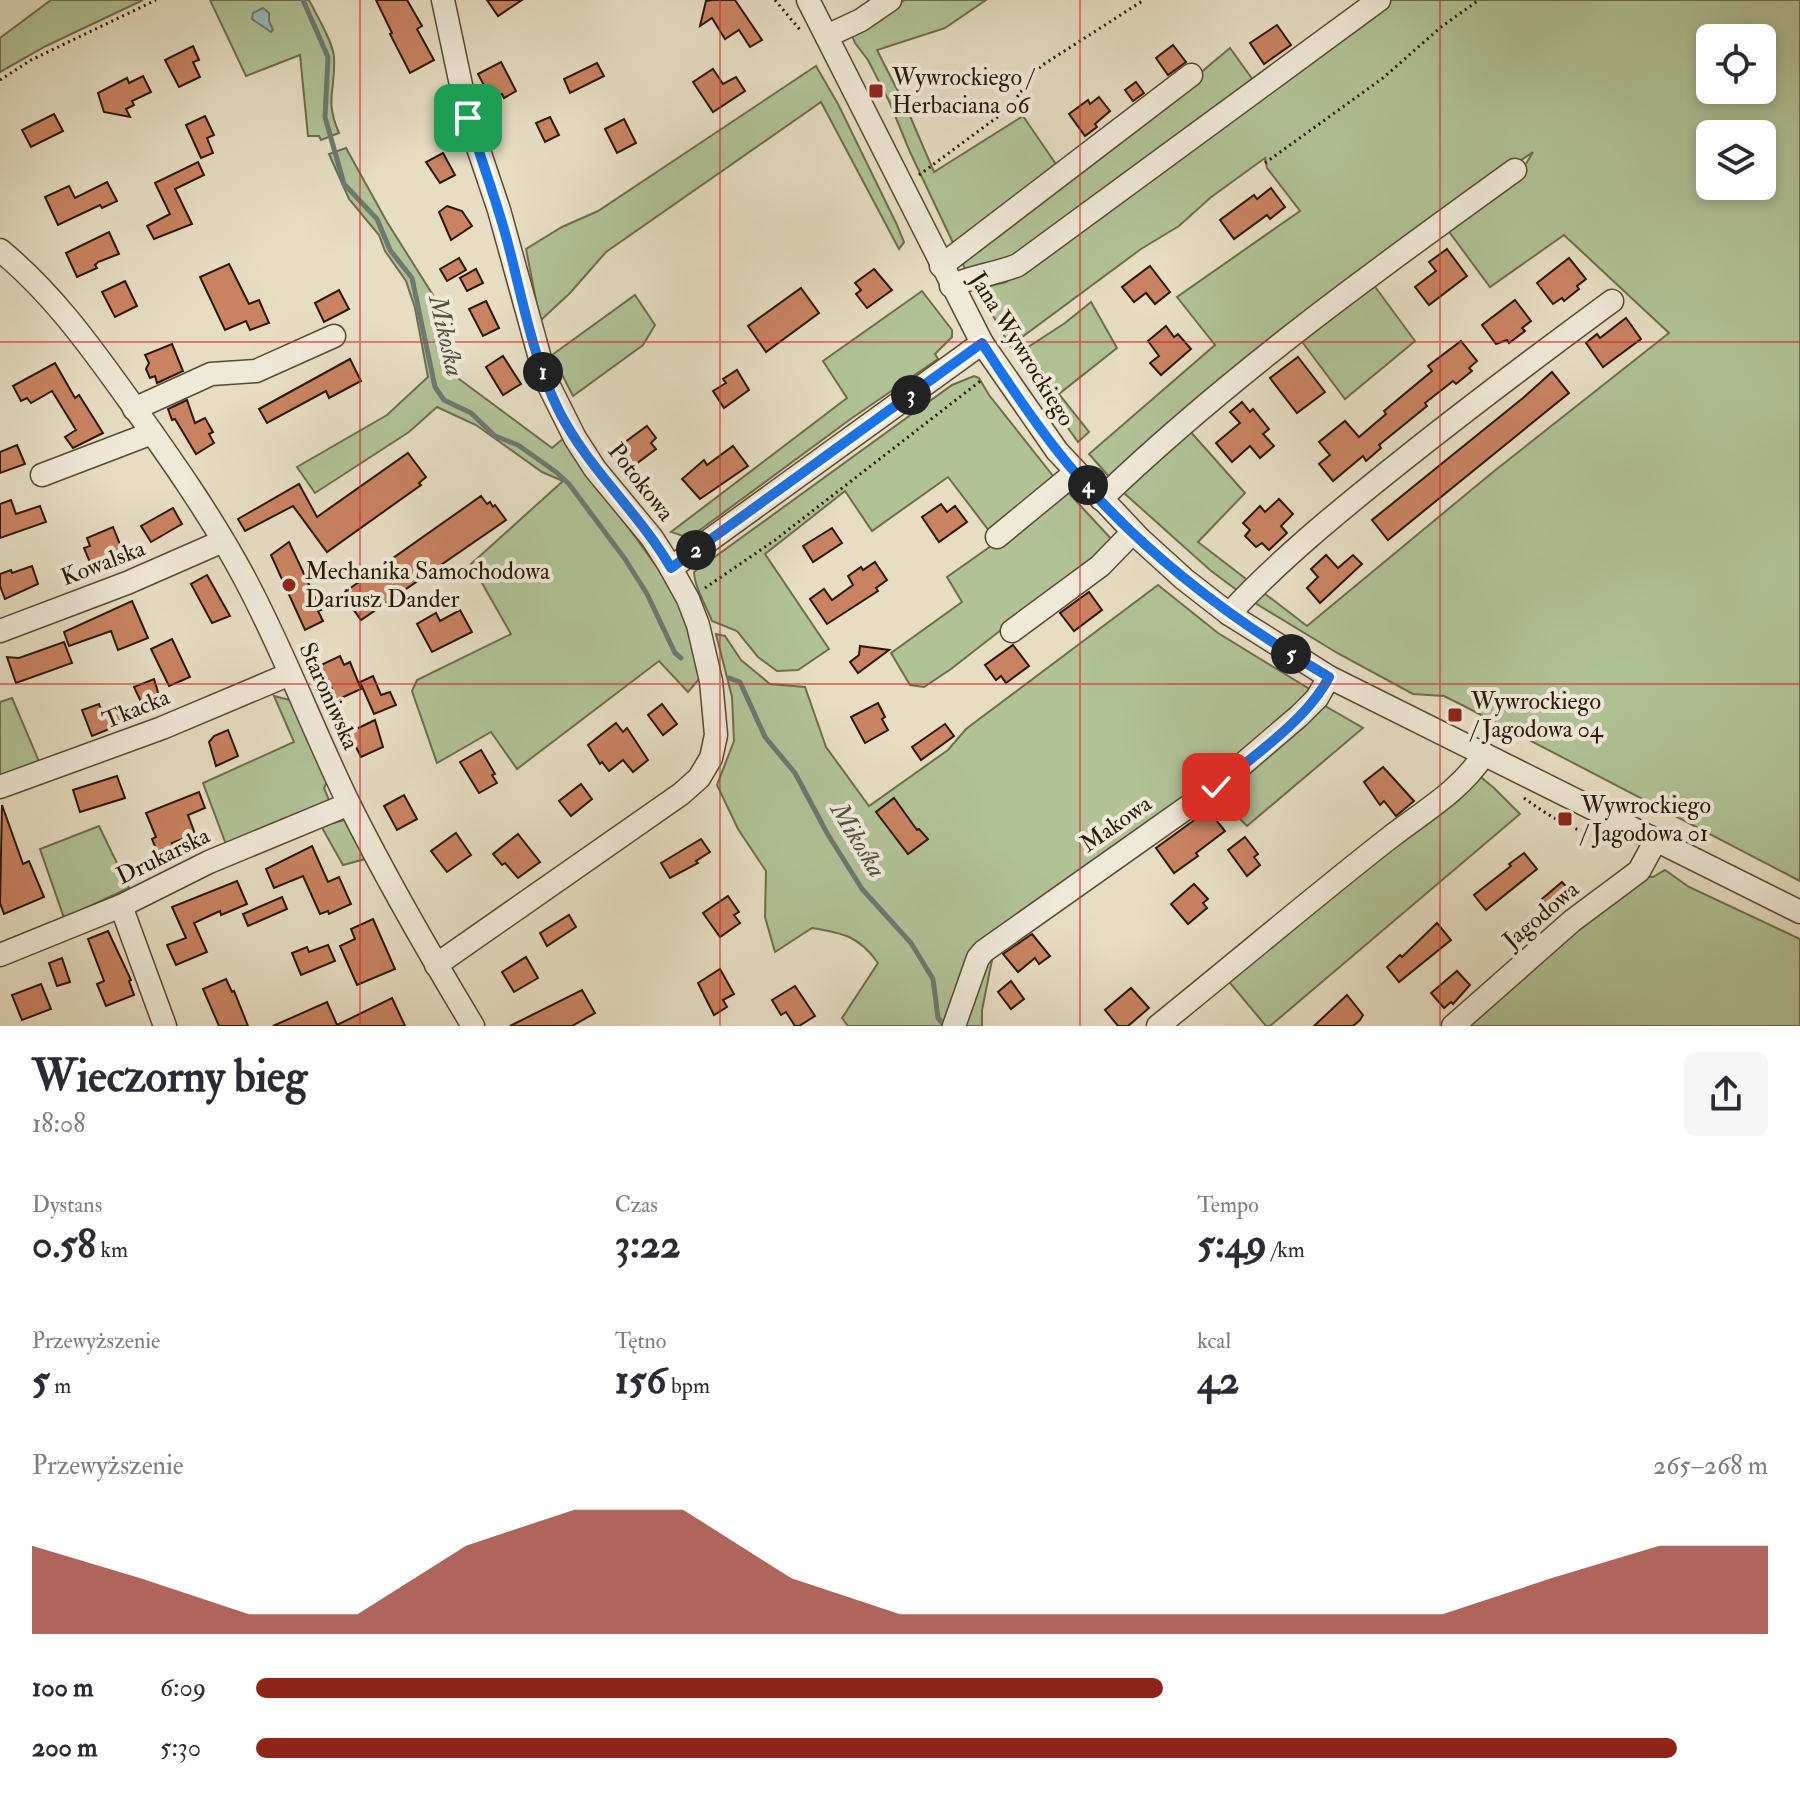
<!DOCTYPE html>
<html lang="pl">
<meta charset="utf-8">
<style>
body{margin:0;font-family:"IM FELL Double Pica",serif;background:#f7f7f7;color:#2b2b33;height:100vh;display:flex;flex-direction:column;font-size:30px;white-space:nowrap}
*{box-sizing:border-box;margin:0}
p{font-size:26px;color:#7c7c81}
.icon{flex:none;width:44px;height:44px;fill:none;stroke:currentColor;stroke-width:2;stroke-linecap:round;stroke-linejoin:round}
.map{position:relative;height:1026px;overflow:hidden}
.details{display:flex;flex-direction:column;background:#fff;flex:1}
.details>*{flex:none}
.controls{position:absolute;left:1696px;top:24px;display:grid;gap:16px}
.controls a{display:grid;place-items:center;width:80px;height:80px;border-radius:12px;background:#fff;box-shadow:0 4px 12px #0003;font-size:40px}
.pin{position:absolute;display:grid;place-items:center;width:68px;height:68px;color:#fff;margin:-34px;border-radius:16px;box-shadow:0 4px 12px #0006}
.km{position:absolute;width:40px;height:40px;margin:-20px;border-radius:50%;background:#222;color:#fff;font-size:22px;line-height:40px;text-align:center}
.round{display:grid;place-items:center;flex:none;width:84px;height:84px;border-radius:12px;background:#f7f7f7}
.overview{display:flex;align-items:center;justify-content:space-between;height:136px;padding:0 32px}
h1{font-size:44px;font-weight:700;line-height:60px}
.figures{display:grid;grid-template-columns:repeat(3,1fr);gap:12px;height:136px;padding:8px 32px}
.figures div{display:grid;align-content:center}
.figures b{font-size:40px;font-weight:700}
.figures small{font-size:22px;font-weight:400}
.figures p{font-size:22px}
.chart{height:224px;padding:16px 32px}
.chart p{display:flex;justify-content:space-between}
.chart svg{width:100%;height:144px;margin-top:8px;fill:#8f2418;opacity:.7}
ul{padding:0 32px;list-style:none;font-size:26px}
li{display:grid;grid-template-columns:128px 96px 1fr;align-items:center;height:60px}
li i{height:20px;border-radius:10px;background:#8f2418}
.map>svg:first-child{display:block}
.green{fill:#b1c297;stroke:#6e6d4c;stroke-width:2;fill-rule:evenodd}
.water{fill:#99babc;stroke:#6d7971;stroke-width:2}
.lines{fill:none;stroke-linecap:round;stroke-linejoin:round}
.stream{stroke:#6d7971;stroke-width:5}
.building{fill:#c98362;stroke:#2b1801;stroke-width:2}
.minor-casing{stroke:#5a4932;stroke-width:25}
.path{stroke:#2b1801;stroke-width:3;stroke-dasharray:2 4;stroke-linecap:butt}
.minor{stroke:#efe9d8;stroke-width:22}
.route-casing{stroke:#fff;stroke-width:16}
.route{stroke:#1a73e8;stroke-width:10}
.grid{fill:none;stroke:#d62828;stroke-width:2;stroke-opacity:0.55}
.poi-dot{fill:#8f2418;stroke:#efe9d8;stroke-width:3}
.labels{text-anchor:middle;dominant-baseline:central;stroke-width:8;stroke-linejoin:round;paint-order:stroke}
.poi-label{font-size:24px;fill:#2b1801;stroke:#efe9d8;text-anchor:start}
.street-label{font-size:24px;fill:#2b1801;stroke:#efe9d8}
.water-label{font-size:26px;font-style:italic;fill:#525142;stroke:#efe9d8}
</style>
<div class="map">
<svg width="1800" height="1026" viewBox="0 0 1800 1026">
<rect width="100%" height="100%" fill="#e6ddc3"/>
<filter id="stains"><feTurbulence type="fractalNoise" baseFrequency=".0025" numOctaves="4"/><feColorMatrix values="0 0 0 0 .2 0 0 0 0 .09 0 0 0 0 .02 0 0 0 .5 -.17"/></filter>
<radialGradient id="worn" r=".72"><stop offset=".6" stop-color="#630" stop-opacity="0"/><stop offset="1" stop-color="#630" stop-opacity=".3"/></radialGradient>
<!-- green -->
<g class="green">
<polygon points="51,0 143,0 46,46 0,72 0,38"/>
<path d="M210,0H309C316,14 334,44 334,58C336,90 324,99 339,133L321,140L319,136H308L300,55L246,76Z"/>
<polygon points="905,0 986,0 945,28 877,50 907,109 934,172 1023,116 1060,170 955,247 910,152 889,101 868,60 855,43 851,33"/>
<path d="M1387,0H1800V881L1462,705L1444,696L1413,694L1339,654L1255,603L1264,593L1307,626L1493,472L1669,333L1564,235L1490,287L1447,229L1514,184L1533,152L1399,244L1113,481L1089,454L1215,345L1177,297L1300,211L1267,168L1265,158L1210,198L1179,226L1141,249L1010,346L978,289L1006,282L1087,218ZM1710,38H1762V90H1710ZM1710,134H1762V186H1710Z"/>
<polygon points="1230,48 1253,80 1004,268 968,274 960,259 1144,120"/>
<polygon points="816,66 838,104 897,225 904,242 899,249 821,102 606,252 570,293 540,321 526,249 562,227 598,211"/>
<polygon points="346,148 387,222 438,303 455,376 552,448 564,438 672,588 690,628 700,678 688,692 659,661 517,769 491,732 437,763 412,691 417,680 511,634 471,564 563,481 542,472 476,425 437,407 409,432 315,493 297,467 387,415 428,377 415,308 406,281 385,251 379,235 349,199 329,154"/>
<polygon points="1373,284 1415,341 1345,399 1300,339"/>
<polygon points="922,291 952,330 952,337 935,354 938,359 852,418 689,538 671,532 847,398 823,361"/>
<polygon points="635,295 655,325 643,345 573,396 552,355"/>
<polygon points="1091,302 1117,348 1059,394 1089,432 1078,442 1016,355 1065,323"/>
<path d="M974,376L979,378L989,395L1057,481L990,532L948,477L872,531L845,491L765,554L829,649L798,670L777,671L758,657L737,631L712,621C706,605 695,589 694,572L952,385Z"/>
<polygon points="1189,430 1245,493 1198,542 1250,582 1238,591 1210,570 1124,493 1125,483"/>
<polygon points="1065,489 1114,542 951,669 924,687 910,685 891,653 962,602 947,577 1018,527"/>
<path d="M1158,585L1218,633L1311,690L1208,787L1009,924L944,1026H848L842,1018L878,963C859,936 843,933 812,928L775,952L765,917L766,871L738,829L717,785L734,741L732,697L716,634L725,636L741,660L770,684L805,687L826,747L869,806L948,750L966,729Z"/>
<polygon points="274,696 290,700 327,781 324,788 331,805 227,847 203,783 294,742"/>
<polygon points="12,698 41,766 0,780 0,702"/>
<polygon points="1320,703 1363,728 1247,826 1215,794"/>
<polygon points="1477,774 1494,788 1520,814 1270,1026 1266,1026 1225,977"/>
<polygon points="345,820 365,859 343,865 321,826"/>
<polygon points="99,826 129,888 64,918 40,849"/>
<polygon points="1665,870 1689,887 1800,939 1800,1026 1460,1026 1639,876 1653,877"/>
<polygon points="993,955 982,1010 982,1026 959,1026 981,962"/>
</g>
<!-- water -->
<polygon class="water" points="263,8 269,13 269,21 273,30 271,32 252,19 253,13"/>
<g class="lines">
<!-- stream -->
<g class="stream">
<polyline points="303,0 328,57 325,117 344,184 377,219 390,250 412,278 435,387 444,400 471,413 495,436 518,445 556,472 569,484 625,559 647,594 675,653 681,658"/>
<polyline points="729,678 740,682 765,737 795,773 827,833 862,889 911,943 933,979 938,1018 945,1026"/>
</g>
</g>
<!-- building -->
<g class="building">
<polygon points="376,0 407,0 422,26 417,29 434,60 410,73 390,34 392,33"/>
<polygon points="487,0 522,0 498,16"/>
<polygon points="713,0 735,0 762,40 750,47 739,30 725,39 712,18 700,26 706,1"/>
<polygon points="1277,25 1291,45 1264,64 1250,43"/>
<polygon points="1173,45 1186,62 1168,75 1156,58"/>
<polygon points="193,46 199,60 193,62 200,77 179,87 165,60"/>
<polygon points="501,62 516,91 504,98 502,94 491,99 478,74"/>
<polygon points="597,63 604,76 570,93 564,79"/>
<polygon points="713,69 723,84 736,77 745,91 713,112 693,82"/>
<polygon points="143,76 151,92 132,101 134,105 126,109 130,117 104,112 98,93 127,78 129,83"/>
<polygon points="1136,82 1144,93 1133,101 1125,90"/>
<polygon points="1099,97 1110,111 1095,124 1097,127 1085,136 1069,114 1088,100 1090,104"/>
<polygon points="54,114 63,131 31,147 22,130"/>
<polygon points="205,116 214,135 207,138 213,153 201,158 186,125"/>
<polygon points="550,117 559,135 545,142 536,123"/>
<polygon points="624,119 636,143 617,153 605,129"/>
<polygon points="443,153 455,175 440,183 426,162"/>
<polygon points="198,162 204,175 175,189 192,224 154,239 147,226 170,214 155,183"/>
<polygon points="107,182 117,201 102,208 100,205 58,225 45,197 69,186 75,198"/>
<polygon points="1271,188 1285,207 1270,219 1267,215 1234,239 1220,220 1254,195 1257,199"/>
<polygon points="447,206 462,211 472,226 451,240 439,212"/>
<polygon points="109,232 119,254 98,262 95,265 97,268 77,277 66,253"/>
<polygon points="1447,249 1467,276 1429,305 1415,287 1436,271 1429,262"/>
<polygon points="459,258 466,270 447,281 440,269"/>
<polygon points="1569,258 1586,279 1577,286 1579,289 1564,301 1562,298 1553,304 1537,283"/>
<polygon points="229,264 249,304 259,300 269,323 250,330 246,321 225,330 200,277"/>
<polygon points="1150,266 1170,292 1155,304 1146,293 1134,302 1122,287"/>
<polygon points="476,269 483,283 467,291 460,278"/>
<polygon points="874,269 892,290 867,308 856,294 861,290 855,283"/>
<polygon points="125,281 137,306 115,317 102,292"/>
<polygon points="801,288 819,313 766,352 748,326"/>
<polygon points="339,290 349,309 324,322 315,303"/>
<polygon points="1515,300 1531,321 1522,328 1525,331 1509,343 1507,340 1496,344 1482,325"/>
<polygon points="486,301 499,328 483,336 469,309"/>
<polygon points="1626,318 1641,339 1603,367 1586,343 1597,334 1600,338"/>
<polygon points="1166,326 1174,337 1178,334 1191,349 1161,375 1150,363 1159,356 1148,341"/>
<polygon points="1461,341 1477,361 1469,368 1472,371 1456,384 1453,381 1425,403 1427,406 1379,445 1381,448 1366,461 1363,456 1333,481 1319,464 1330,455 1319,442 1345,421 1359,437 1386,414 1384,411 1432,371 1428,366"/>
<polygon points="172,344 183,371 157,383 155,376 150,378 146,369 149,363 145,355"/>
<polygon points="503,356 521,384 503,395 486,367"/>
<polygon points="1298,357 1325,392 1297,413 1270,378"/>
<polygon points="350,359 361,381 329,398 326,391 267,423 259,409"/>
<polygon points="55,363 75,398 79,395 103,433 73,448 65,437 76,430 52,391 31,403 27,398 21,401 13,386"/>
<polygon points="737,370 749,390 724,408 713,391 726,383 723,379"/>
<polygon points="1552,372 1569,393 1388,540 1372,520 1523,398"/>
<polygon points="187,400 195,423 205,418 213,432 209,434 214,443 196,454 175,419 172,420 168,409"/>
<polygon points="1242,402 1250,412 1253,409 1269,429 1263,434 1274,446 1260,458 1250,446 1232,462 1216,443 1240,423 1230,412"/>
<polygon points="647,426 656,438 651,443 656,449 632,467 617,448"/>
<polygon points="17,445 25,464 0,473 0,452"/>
<polygon points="733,446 748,466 700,499 682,479 704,460 707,465"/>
<polygon points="408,453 426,477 419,483 421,485 327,552 293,506 245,531 238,519 299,484 317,517"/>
<polygon points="481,496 487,504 490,502 493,507 495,505 506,520 361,620 342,594"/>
<polygon points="1279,499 1293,514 1281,526 1287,533 1269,550 1262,543 1256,547 1245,536 1250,530 1243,523 1260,506 1265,512"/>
<polygon points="11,500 16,514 40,506 46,522 0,538 0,504"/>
<polygon points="941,504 947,512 955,506 967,522 939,542 922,517"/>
<polygon points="173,508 182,524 151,542 141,526"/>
<polygon points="113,527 123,552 91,565 84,548 90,546 87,538"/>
<polygon points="832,528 842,543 813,562 803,546"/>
<polygon points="289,542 321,610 318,611 323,621 305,630 271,555"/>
<polygon points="1326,555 1338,568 1353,555 1362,564 1320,603 1307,588 1318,577 1311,569"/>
<polygon points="875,562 887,580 876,588 878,591 827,624 810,599 824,589 832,600 853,585 848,576 861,567 863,570"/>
<polygon points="32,566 38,584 5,599 0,586 0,574 11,570 12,573"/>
<polygon points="207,575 230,616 212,623 191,584"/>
<polygon points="1089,592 1102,610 1074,631 1060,613"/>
<polygon points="132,601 148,638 118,650 111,631 69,646 64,632"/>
<polygon points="460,610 472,632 432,652 417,624 436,613 440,621"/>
<polygon points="172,639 190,677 169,686 151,649"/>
<polygon points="64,642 72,663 16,683 7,657 19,658"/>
<polygon points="1013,645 1029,666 1006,683 1001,676 996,680 985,665"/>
<polygon points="860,646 889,650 858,673 850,662 859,655"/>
<polygon points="340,656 344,665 350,662 361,689 337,700 321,665"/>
<polygon points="373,676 381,695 390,692 396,705 374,714 360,682"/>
<polygon points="154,679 160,699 143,706 134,687"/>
<polygon points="878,703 885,717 882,719 888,730 865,743 851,717"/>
<polygon points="99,704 102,712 116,707 122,724 92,736 82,710"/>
<polygon points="662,704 677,724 663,735 648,715"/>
<polygon points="375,720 383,747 361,757 356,747 348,742 348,733"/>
<polygon points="616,723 623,732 627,728 648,760 633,772 623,760 609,771 602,762 600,764 588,745"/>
<polygon points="945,724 954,736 921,760 912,747"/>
<polygon points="228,730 238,756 216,766 209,742 214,736"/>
<polygon points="481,750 495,774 492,775 497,783 479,793 460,762"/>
<polygon points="1383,767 1414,801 1396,816 1384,801 1380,805 1364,782"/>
<polygon points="117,776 125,798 80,812 73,790"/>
<polygon points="581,784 592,799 571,816 559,801"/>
<polygon points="199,792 205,808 188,815 195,834 172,843 174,848 158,854 152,839 156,837 146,813"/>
<polygon points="404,795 417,819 397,830 384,806"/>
<polygon points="894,798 917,830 919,829 928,839 908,854 876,812"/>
<polygon points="2,805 23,864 29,861 44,897 4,914 0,903"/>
<polygon points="1208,810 1225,831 1196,853 1198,856 1174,873 1156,848"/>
<polygon points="456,833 471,855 447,872 431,851"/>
<polygon points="518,834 540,862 518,878 505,863 502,865 493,854"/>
<polygon points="1245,837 1258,854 1254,857 1260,865 1247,876 1228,850"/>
<polygon points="701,839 710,852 696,861 698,863 670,878 661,863"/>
<polygon points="312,846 328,882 339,877 351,904 329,914 328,911 320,914 303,876 274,888 266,869"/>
<polygon points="1524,853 1537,869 1486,910 1474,895 1511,866 1509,864"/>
<polygon points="237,881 247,904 221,915 220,911 194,923 207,952 176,965 167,945 186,938 172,907"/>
<polygon points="1562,882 1574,896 1549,917 1537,903"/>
<polygon points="1194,884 1208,899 1203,903 1207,908 1188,924 1171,904"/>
<polygon points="728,896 739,912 734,915 740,923 720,937 703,913"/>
<polygon points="282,897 287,909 248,926 243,914"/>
<polygon points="569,915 576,927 547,946 540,933"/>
<polygon points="373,919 395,969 357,985 340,946 355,939 351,929"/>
<polygon points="1437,923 1451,940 1399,982 1387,967 1400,955 1402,957"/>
<polygon points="108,931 131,980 129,981 134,995 106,1006 97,984 104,981 88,939"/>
<polygon points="1032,934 1050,956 1039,964 1035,958 1018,972 1003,954"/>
<polygon points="328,945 335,961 301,975 292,953 307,947 309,952"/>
<polygon points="526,957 538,978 514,992 502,972"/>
<polygon points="62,958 70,982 57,986 49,963"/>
<polygon points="720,969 734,994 723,1000 727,1007 714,1015 698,983"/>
<polygon points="1457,971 1470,985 1453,1004 1451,1002 1444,1008 1431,993"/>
<polygon points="226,979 232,992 234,991 248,1026 219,1026 203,989"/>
<polygon points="1011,981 1024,999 1011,1009 998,992"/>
<polygon points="41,984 51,1009 22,1020 12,995"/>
<polygon points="795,986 815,1016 799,1026 795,1026 786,1012 781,1015 772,1000"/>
<polygon points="1131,988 1149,1008 1128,1026 1118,1026 1105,1010"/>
<polygon points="582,990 595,1013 572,1026 510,1026"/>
<polygon points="1347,995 1363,1015 1360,1020 1353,1026 1314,1026"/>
<polygon points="392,998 405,1026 273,1026 327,1002 337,1025"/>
</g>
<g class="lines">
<!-- minor casing -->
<g class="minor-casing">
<g id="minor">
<polyline points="808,0 982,343 1057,451 1140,539 1184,579 1229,614 1329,677 1800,912"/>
<polyline points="827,36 861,20 890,0"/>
<path d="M0,250C51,292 88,343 126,396C168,455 211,515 245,579C284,652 313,730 349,804C387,880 429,953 473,1026"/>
<polyline points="941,266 1191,75"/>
<path d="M951,286C972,276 996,274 1018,265L1379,0"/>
<polyline points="134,409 211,374 256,371 334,336"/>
<polyline points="42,475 152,433"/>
<path d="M1101,499C1228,377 1372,273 1515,170"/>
<polyline points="997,537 1076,472"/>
<polyline points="671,568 982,343"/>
<path d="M1229,614C1280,559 1339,511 1398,464C1468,408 1540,354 1612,301"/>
<polyline points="0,631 127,583 223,541"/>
<polyline points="1012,631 1100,566 1133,532"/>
<polyline points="0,787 162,728 290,674"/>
<polyline points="121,906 165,1026"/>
<polyline points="0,955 121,906 209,862 349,804"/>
<polyline points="436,965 681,794 699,778 711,758 716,735 711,681 698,625 688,599 668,563 652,538 595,469 575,438 546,380 499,210 468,118 443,0"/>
<polyline points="954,1026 978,958 984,951 1216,787 1299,716 1317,698 1329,677"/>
<path d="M1158,1026C1235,964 1310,900 1388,839C1421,813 1461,791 1484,754"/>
<polyline points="1453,1026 1572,921 1639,871 1656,840"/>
</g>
</g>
<!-- path -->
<g class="path">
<polyline points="775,0 801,31"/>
<polyline points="0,80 31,60 156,0"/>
<polyline points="1265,163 1383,78 1441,27 1479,0"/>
<polyline points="919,175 1007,110 1041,66 1144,0"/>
<polyline points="705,588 775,540 983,379"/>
<path d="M1524,798C1549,816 1571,830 1602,837"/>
</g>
<!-- minor -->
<use href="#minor" class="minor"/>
</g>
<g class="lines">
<!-- route casing -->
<g class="route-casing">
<path id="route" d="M468,118C481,159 496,199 507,240C522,296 532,356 558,409C587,468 638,511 671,568L982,343C1005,379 1029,414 1055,448C1129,543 1226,617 1329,677C1307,720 1253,756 1216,787"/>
</g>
<!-- route -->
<use href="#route" class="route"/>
</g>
<!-- grid -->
<path class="grid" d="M360,0V1026M720,0V1026M1080,0V1026M1440,0V1026M0,342H1800M0,684H1800"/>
<!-- markers -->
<g class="poi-dot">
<rect x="868" y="83" width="16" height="16" rx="4"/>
<circle cx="289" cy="585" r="8"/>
<rect x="1447" y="707" width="16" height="16" rx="4"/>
<rect x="1557" y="811" width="16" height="16" rx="4"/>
</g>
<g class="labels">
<!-- poi labels -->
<g class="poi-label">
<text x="892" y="77">Wywrockiego /<tspan x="892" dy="28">Herbaciana 06</tspan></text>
<text x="305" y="571">Mechanika Samochodowa<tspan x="305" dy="28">Dariusz Dander</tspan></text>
<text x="1471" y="701">Wywrockiego<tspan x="1471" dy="28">/ Jagodowa 04</tspan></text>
<text x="1581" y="805">Wywrockiego<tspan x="1581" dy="28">/ Jagodowa 01</tspan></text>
</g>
<!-- street labels -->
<g class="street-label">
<text transform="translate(1022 349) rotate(58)">Jana Wywrockiego</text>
<text transform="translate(641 482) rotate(52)">Potokowa</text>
<text transform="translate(103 563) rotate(-21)">Kowalska</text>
<text transform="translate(329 696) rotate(66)">Staroniwska</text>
<text transform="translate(136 709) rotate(-22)">Tkacka</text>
<text transform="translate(1116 824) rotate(-35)">Makowa</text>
<text transform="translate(163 856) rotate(-26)">Drukarska</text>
<text transform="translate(1541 915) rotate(-40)">Jagodowa</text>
</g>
<!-- water labels -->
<g class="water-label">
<text transform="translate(446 336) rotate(77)">Mikośka</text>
<text transform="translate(858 840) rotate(59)">Mikośka</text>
</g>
</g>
<rect width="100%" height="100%" filter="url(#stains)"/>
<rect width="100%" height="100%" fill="url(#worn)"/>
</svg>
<div class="controls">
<a><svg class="icon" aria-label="locate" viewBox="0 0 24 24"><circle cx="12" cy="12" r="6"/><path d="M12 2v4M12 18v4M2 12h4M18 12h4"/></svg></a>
<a><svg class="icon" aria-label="layers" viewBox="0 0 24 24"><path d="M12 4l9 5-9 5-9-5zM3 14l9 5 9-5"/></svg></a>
</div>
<div class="pin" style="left:468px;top:118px;background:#1e9e55"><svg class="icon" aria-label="arrive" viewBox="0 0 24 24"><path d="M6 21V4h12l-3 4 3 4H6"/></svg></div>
<div class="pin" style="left:1216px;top:787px;background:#d93025"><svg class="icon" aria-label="check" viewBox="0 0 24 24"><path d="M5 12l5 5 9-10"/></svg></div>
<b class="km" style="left:543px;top:372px">1</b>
<b class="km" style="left:696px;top:550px">2</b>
<b class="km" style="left:911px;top:395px">3</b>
<b class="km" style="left:1088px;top:485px">4</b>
<b class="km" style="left:1291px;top:654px">5</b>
</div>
<section class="details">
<div class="overview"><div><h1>Wieczorny bieg</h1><p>18:08</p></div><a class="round"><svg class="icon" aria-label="share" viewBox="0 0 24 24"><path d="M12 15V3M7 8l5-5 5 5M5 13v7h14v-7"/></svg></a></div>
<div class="figures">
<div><p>Dystans</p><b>0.58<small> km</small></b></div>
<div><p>Czas</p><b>3:22</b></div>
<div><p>Tempo</p><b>5:49<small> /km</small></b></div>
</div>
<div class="figures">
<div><p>Przewyższenie</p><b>5<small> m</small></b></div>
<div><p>Tętno</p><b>156<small> bpm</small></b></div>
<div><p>kcal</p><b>42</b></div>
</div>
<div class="chart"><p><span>Przewyższenie</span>265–268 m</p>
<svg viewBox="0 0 160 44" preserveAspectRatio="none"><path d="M0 44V17L10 27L20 38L30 38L40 17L50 6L60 6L70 27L80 38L90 38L100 38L110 38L120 38L130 38L140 27L150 17L160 17V44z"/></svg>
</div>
<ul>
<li><b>100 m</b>6:09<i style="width:60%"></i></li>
<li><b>200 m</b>5:30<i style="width:94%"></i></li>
</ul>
</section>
